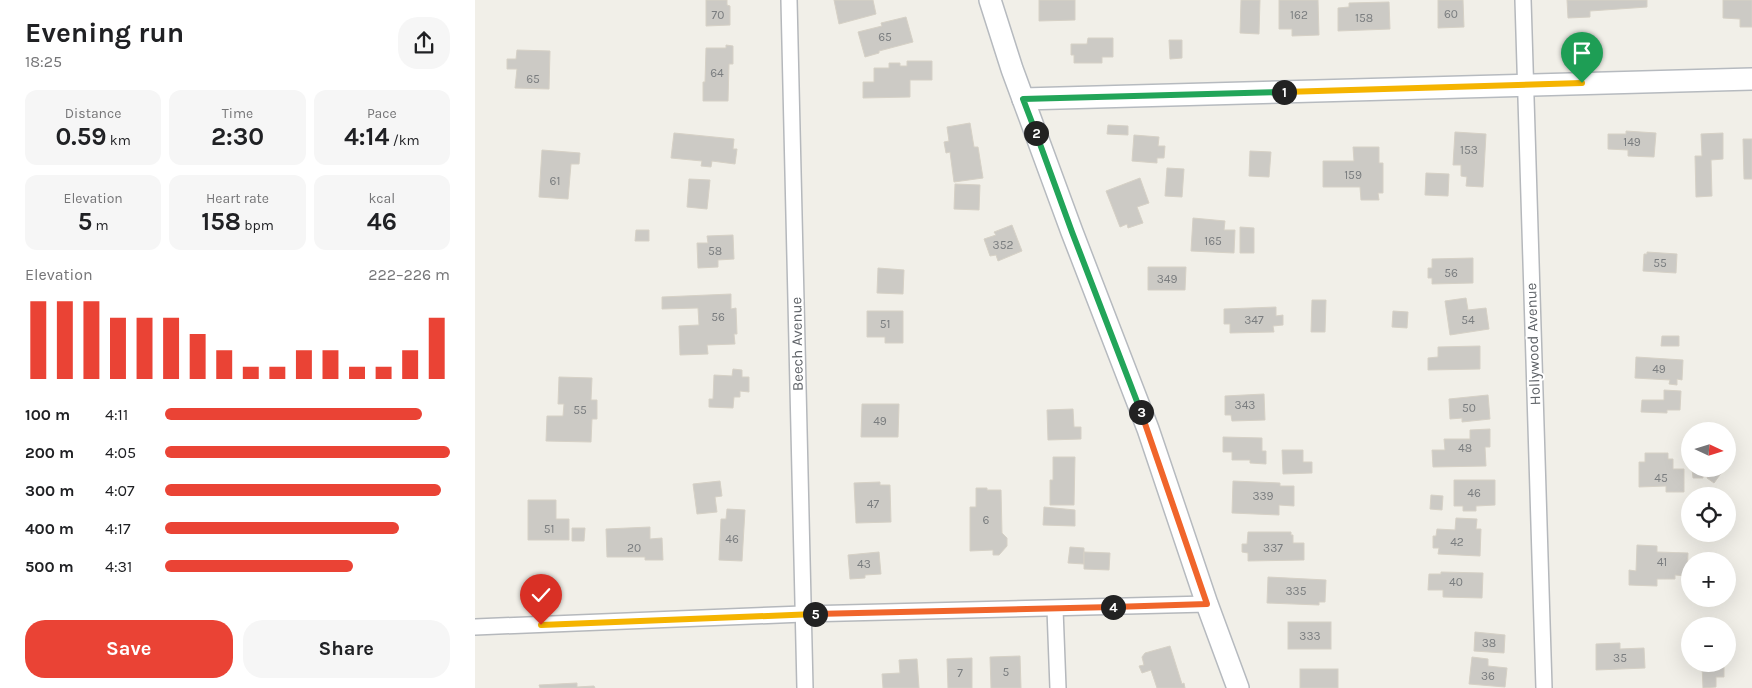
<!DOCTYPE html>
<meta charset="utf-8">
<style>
body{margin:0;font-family:Karla,sans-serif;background:#f6f6f6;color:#202124;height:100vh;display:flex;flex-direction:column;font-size:19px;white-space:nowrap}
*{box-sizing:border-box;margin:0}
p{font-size:16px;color:#757577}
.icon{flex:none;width:28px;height:28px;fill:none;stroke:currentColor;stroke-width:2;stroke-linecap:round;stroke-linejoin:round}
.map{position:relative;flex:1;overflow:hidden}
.side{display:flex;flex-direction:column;background:#fff;width:475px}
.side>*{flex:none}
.needle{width:32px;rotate:94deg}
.buttons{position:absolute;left:1206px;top:422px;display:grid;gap:10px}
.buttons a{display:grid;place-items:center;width:55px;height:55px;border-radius:50%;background:#fff;box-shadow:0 5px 20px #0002;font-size:25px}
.pin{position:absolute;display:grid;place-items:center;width:42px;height:42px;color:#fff;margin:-51px -21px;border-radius:50% 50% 50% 0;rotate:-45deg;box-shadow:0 0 5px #0007}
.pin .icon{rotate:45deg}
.km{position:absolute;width:25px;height:25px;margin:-12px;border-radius:50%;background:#222;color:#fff;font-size:14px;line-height:25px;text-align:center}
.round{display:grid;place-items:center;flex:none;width:52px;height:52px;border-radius:20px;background:#f6f6f6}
.overview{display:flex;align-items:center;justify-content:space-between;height:85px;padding:0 25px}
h1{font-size:28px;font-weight:700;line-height:38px}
.figures{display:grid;grid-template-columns:repeat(3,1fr);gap:8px;height:85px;padding:5px 25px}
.figures div{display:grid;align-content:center;border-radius:12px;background:#f6f6f6;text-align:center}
.figures b{font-size:25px;font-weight:700}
.figures small{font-size:14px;font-weight:400}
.figures p{font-size:14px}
.chart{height:140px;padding:10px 25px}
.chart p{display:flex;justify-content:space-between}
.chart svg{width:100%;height:90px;margin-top:5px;stroke:#ea4335;stroke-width:6}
.primary-button{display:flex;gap:10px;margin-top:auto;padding:10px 25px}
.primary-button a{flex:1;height:58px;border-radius:20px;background:#ea4335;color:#fff;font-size:20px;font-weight:700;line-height:58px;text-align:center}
.primary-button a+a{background:#f6f6f6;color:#202124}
ul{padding:0 25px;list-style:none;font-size:16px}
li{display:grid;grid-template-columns:80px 60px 1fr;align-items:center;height:38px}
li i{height:12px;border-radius:6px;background:#ea4335}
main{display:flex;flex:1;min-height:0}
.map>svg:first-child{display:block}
.building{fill:#cccac5;stroke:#d6d1c6}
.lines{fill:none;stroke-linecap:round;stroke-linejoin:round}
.street-casing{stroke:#b5b8bc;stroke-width:18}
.secondary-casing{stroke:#b6babf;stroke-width:24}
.street{stroke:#fff;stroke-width:15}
.secondary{stroke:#fff;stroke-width:21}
.split-1-casing{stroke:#fff;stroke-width:10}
.split-2-casing{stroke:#fff;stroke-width:10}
.split-3-casing{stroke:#fff;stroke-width:10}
.split-4-casing{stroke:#fff;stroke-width:10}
.split-5-casing{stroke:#fff;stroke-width:10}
.split-6-casing{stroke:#fff;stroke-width:10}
.split-1{stroke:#f5b400;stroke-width:6}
.split-2{stroke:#22a559;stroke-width:6}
.split-3{stroke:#22a559;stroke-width:6}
.split-4{stroke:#f0652b;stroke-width:6}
.split-5{stroke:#f0652b;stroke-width:6}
.split-6{stroke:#f5b400;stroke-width:6}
.labels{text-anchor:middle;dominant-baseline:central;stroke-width:4;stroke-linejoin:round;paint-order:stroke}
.number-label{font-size:12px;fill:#7a7d7f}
.street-label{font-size:15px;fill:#5f6368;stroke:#fff}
</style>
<main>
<section class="side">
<div class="overview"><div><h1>Evening run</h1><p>18:25</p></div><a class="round"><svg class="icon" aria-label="share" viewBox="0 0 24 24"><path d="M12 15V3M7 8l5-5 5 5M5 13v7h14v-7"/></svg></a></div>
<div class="figures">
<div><p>Distance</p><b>0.59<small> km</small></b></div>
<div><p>Time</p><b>2:30</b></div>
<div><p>Pace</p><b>4:14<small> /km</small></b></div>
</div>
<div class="figures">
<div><p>Elevation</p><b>5<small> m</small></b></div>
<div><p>Heart rate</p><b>158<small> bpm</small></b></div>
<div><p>kcal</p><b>46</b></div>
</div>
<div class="chart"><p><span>Elevation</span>222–226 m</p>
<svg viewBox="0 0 160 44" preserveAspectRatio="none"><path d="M5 44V6M15 44V6M25 44V6M35 44V14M45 44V14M55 44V14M65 44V22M75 44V30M85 44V38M95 44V38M105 44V30M115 44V30M125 44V38M135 44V38M145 44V30M155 44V14"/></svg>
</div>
<ul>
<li><b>100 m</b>4:11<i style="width:90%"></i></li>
<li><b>200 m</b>4:05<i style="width:100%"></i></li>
<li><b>300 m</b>4:07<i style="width:97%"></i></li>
<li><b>400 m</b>4:17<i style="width:82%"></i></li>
<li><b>500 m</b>4:31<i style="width:66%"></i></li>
</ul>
<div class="primary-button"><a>Save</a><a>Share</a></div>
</section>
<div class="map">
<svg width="1277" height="688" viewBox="0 0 1277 688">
<rect width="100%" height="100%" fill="#f1efe8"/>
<!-- building -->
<g class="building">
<polygon points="231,0 252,0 252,5 255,6 255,25 231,26"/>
<polygon points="359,0 398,0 401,14 364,24"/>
<polygon points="564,0 600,0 600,20 564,21"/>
<polygon points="766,0 785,0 784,34 765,33"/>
<polygon points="804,0 843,0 844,35 817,36 817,29 804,29"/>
<polygon points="963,0 988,0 989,27 963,28"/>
<polygon points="1092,0 1172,0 1172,7 1115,11 1115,17 1093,18"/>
<polygon points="1248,0 1277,0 1277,27 1265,27 1265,19 1248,18"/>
<polygon points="914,2 915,29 863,31 863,8 874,7 874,3"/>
<polygon points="431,17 438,42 404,51 404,53 390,57 383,32 407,26 406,23"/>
<polygon points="613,38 638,38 638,57 627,57 627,63 599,63 599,55 596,55 596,44 612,44"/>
<polygon points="694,40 707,40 707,58 695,59"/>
<polygon points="251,45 258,46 258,64 254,64 253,101 228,101 228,82 230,82 231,48 251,48"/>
<polygon points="42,50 75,51 74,89 40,88 42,69 32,69 32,59 41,59"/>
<polygon points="432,61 457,61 457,80 435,80 435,97 388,98 388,82 399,82 399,68 414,68 414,63 425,63 425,66 432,66"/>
<polygon points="495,123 499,147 503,147 508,178 479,182 475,152 471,153 469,142 474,141 472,127"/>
<polygon points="633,125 653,126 653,135 632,134"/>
<polygon points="1151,131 1181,133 1179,157 1153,156 1153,150 1133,149 1133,134 1151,134"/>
<polygon points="980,132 1011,134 1008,187 991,186 992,177 986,176 986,165 978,165"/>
<polygon points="199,133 259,139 258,149 262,149 260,164 237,161 236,167 226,166 227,161 196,158"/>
<polygon points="1248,133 1248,159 1236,160 1237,196 1221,197 1220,156 1227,156 1226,134"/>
<polygon points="659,135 684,137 683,146 690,146 689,158 682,158 682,163 657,161"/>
<polygon points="1268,139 1277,139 1277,179 1269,179"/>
<polygon points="878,147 904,147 904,163 908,163 908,193 903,193 904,200 886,200 885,187 848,187 848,161 879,161"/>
<polygon points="67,150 105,153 104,164 96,164 93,199 64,197"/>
<polygon points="775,151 796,152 794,177 774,176"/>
<polygon points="692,168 709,169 707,197 690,196"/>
<polygon points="951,173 974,174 973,196 950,195"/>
<polygon points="665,178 674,203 662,207 668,223 653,228 652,224 645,227 631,191"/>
<polygon points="214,179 235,180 232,209 212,207"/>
<polygon points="480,184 505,185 504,210 479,209"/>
<polygon points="718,218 750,221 749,230 760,230 759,253 716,251"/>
<polygon points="537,225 547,251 523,261 521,255 515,256 509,239 521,235 519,232"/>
<polygon points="765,227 779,228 779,253 765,253"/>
<polygon points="161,230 174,230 174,241 160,241"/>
<polygon points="258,235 259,259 243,260 243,267 223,268 222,243 233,243 232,236"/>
<polygon points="1172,252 1202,254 1201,273 1168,271 1169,254 1172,254"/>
<polygon points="998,258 998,283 957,284 957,278 953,278 953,268 957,268 957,259"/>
<polygon points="673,267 711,267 710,290 673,290"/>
<polygon points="403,268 429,270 428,294 402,293"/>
<polygon points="256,294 256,309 261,308 262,334 259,334 260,344 232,345 233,354 205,355 204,326 224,325 223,308 187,309 187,297"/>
<polygon points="991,298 993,310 1011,308 1014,329 975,335 970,301"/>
<polygon points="837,300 851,300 850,332 836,332"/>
<polygon points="801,307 801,316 808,315 808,325 798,326 799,332 755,333 755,324 749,324 749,309"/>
<polygon points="392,311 428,311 428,343 410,343 410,337 392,337"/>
<polygon points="918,311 933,312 932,328 917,327"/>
<polygon points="1187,336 1204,336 1204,346 1186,346"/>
<polygon points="1005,346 1005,369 953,370 953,358 963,357 963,347"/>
<polygon points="1161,357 1208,360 1207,380 1202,379 1202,385 1194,384 1195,380 1160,378"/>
<polygon points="258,369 267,370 267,377 274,377 274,392 265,391 265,397 259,397 258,408 234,407 234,399 238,399 239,375 257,376"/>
<polygon points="84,377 117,378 116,400 122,400 122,419 117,419 116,442 71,441 72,416 88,416 89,404 83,404"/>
<polygon points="1189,390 1206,391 1205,410 1192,410 1192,413 1166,412 1167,400 1189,400"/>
<polygon points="789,394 790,420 757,421 756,415 750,415 750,396"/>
<polygon points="1013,395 1015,419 987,422 987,418 975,419 974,399"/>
<polygon points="387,404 424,404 423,437 386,437"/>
<polygon points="598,409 599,427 606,427 606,439 573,440 572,410"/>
<polygon points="1015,429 1015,447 1010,447 1011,466 958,467 957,450 970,450 969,439 995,439 995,430"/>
<polygon points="748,437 787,438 787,451 791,451 791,464 775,463 775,460 757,460 757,452 748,452"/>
<polygon points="807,450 828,450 828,462 837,462 837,473 808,474"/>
<polygon points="1170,453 1193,453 1193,459 1198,459 1198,469 1209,469 1209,492 1191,492 1191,486 1164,487 1164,462 1170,462"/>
<polygon points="578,457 600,457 599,505 575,505 575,480 578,480"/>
<polygon points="1217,469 1228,469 1228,478 1218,478"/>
<polygon points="1237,469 1249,469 1239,483 1232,478"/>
<polygon points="979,480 1020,480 1020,505 1001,506 1001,511 988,511 988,506 979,506"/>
<polygon points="245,481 247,496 240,497 242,512 222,514 218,484"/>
<polygon points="758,481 805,483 805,486 819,486 819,506 804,505 804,515 757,513"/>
<polygon points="405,482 405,485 415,485 416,522 381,523 379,483"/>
<polygon points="501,488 512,488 512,490 526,490 527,533 532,538 532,546 524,555 518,555 518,550 495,551 495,507 501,507"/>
<polygon points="956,495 968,496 967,510 955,509"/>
<polygon points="53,500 81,500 81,519 94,519 94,540 53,540"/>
<polygon points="569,507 600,510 600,526 568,525"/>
<polygon points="252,509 270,510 267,561 244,560 246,519 251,519"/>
<polygon points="981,518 1002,519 1001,529 1006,529 1005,556 963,554 964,548 958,548 958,536 961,536 962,529 980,530"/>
<polygon points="175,527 175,539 187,538 188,560 170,560 170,557 132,557 131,529"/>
<polygon points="97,528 110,528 109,541 97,541"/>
<polygon points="773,532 816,532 816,535 818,535 818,543 829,543 829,560 773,561 773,553 767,552 767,544 772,544"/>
<polygon points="1162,545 1182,546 1182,552 1213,553 1212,576 1200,575 1200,579 1182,579 1182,586 1154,585 1154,570 1161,571"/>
<polygon points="595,547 609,548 609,564 593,563"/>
<polygon points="404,552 406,574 390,575 390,578 375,579 373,555"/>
<polygon points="609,552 635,553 634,570 609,569"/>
<polygon points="966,572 1008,573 1007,598 968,597 968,590 953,590 954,574 966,574"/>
<polygon points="793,577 851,580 850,602 844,602 844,605 792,603"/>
<rect x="813" y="622" width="43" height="27"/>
<polygon points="1000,632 1030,635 1029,653 999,651"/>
<polygon points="1145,643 1145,649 1169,648 1170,668 1121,670 1121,644"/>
<polygon points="695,646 707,684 709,683 710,688 682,688 676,670 667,673 664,666 669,665 667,657 670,653"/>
<polygon points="545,656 546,688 516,688 515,657"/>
<polygon points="997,657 1013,659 1013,666 1032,668 1030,687 994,684"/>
<polygon points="497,658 497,688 473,688 472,659"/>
<polygon points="442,659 444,688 408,688 407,674 425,673 424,660"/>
<polygon points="1227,665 1249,665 1249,677 1241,677 1241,687 1228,688"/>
<rect x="825" y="669" width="38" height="19"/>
<polygon points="102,683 102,687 119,686 120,688 65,688 64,685"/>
</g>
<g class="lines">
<!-- street casing -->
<g class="street-casing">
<g id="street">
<polyline points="314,0 330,688"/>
<polyline points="1048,0 1069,688"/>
<polyline points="580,609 583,688"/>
<polyline points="0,627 328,614 732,604"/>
</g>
</g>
<!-- secondary casing -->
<g class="secondary-casing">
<g id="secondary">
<polyline points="515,0 537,69 597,232 673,429 732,604 763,688"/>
<polyline points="548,99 1277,79"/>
</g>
</g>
<!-- street -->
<use href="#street" class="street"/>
<!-- secondary -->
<use href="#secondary" class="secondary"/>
</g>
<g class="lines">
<!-- split-1 casing -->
<g class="split-1-casing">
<polyline id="split-1" points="809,92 1107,83"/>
</g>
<!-- split-2 casing -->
<g class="split-2-casing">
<polyline id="split-2" points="561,133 548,99 809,92"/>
</g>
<!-- split-3 casing -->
<g class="split-3-casing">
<polyline id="split-3" points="561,133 597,232 666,412"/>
</g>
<!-- split-4 casing -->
<g class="split-4-casing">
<polyline id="split-4" points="638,607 732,604 666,412"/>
</g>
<!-- split-5 casing -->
<g class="split-5-casing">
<polyline id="split-5" points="340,614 638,607"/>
</g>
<!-- split-6 casing -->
<g class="split-6-casing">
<polyline id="split-6" points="66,625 340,614"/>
</g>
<!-- split-1 -->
<use href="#split-1" class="split-1"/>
<!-- split-2 -->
<use href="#split-2" class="split-2"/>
<!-- split-3 -->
<use href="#split-3" class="split-3"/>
<!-- split-4 -->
<use href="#split-4" class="split-4"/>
<!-- split-5 -->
<use href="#split-5" class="split-5"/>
<!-- split-6 -->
<use href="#split-6" class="split-6"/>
</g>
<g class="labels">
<!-- number labels -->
<g class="number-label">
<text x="976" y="14">60</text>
<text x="243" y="15">70</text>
<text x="824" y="15">162</text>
<text x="889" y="18">158</text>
<text x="410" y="37">65</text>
<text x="242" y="73">64</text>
<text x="58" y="79">65</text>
<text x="1157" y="142">149</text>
<text x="994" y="150">153</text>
<text x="878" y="175">159</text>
<text x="80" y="181">61</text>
<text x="738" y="241">165</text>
<text x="528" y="245">352</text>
<text x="240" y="251">58</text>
<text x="1185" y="263">55</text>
<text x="976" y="273">56</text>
<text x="692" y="279">349</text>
<text x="243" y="317">56</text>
<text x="779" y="320">347</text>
<text x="993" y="320">54</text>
<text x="410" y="324">51</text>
<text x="1184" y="369">49</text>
<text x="770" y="405">343</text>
<text x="994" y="408">50</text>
<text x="105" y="410">55</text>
<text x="405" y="421">49</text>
<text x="990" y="448">48</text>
<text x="1186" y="478">45</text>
<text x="999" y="493">46</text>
<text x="788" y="496">339</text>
<text x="398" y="504">47</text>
<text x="511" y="520">6</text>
<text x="74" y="529">51</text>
<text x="257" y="539">46</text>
<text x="982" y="542">42</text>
<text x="159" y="548">20</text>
<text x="798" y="548">337</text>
<text x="1187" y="562">41</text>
<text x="389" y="564">43</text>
<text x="981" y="582">40</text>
<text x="821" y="591">335</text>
<text x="835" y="636">333</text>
<text x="1014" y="643">38</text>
<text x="1145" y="658">35</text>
<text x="531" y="672">5</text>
<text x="485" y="673">7</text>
<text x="1013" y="676">36</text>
</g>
<!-- street labels -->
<g class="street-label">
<text transform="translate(322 344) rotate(-91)">Beech Avenue</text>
<text transform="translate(1058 344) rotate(-92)">Hollywood Avenue</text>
</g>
</g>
</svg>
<div class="buttons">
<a><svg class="needle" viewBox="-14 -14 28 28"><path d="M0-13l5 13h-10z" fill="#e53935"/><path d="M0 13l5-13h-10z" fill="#757577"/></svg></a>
<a><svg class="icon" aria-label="locate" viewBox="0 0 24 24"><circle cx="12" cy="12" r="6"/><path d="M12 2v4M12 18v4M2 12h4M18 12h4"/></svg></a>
<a>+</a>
<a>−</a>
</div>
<div class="pin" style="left:1107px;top:83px;background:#1e9e55"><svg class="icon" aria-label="arrive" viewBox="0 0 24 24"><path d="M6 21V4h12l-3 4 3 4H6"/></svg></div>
<div class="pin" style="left:66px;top:625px;background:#d93025"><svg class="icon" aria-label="check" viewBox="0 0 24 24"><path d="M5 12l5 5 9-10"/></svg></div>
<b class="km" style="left:809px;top:92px">1</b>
<b class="km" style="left:561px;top:133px">2</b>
<b class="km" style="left:666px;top:412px">3</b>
<b class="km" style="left:638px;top:607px">4</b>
<b class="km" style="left:340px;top:614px">5</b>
</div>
</main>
